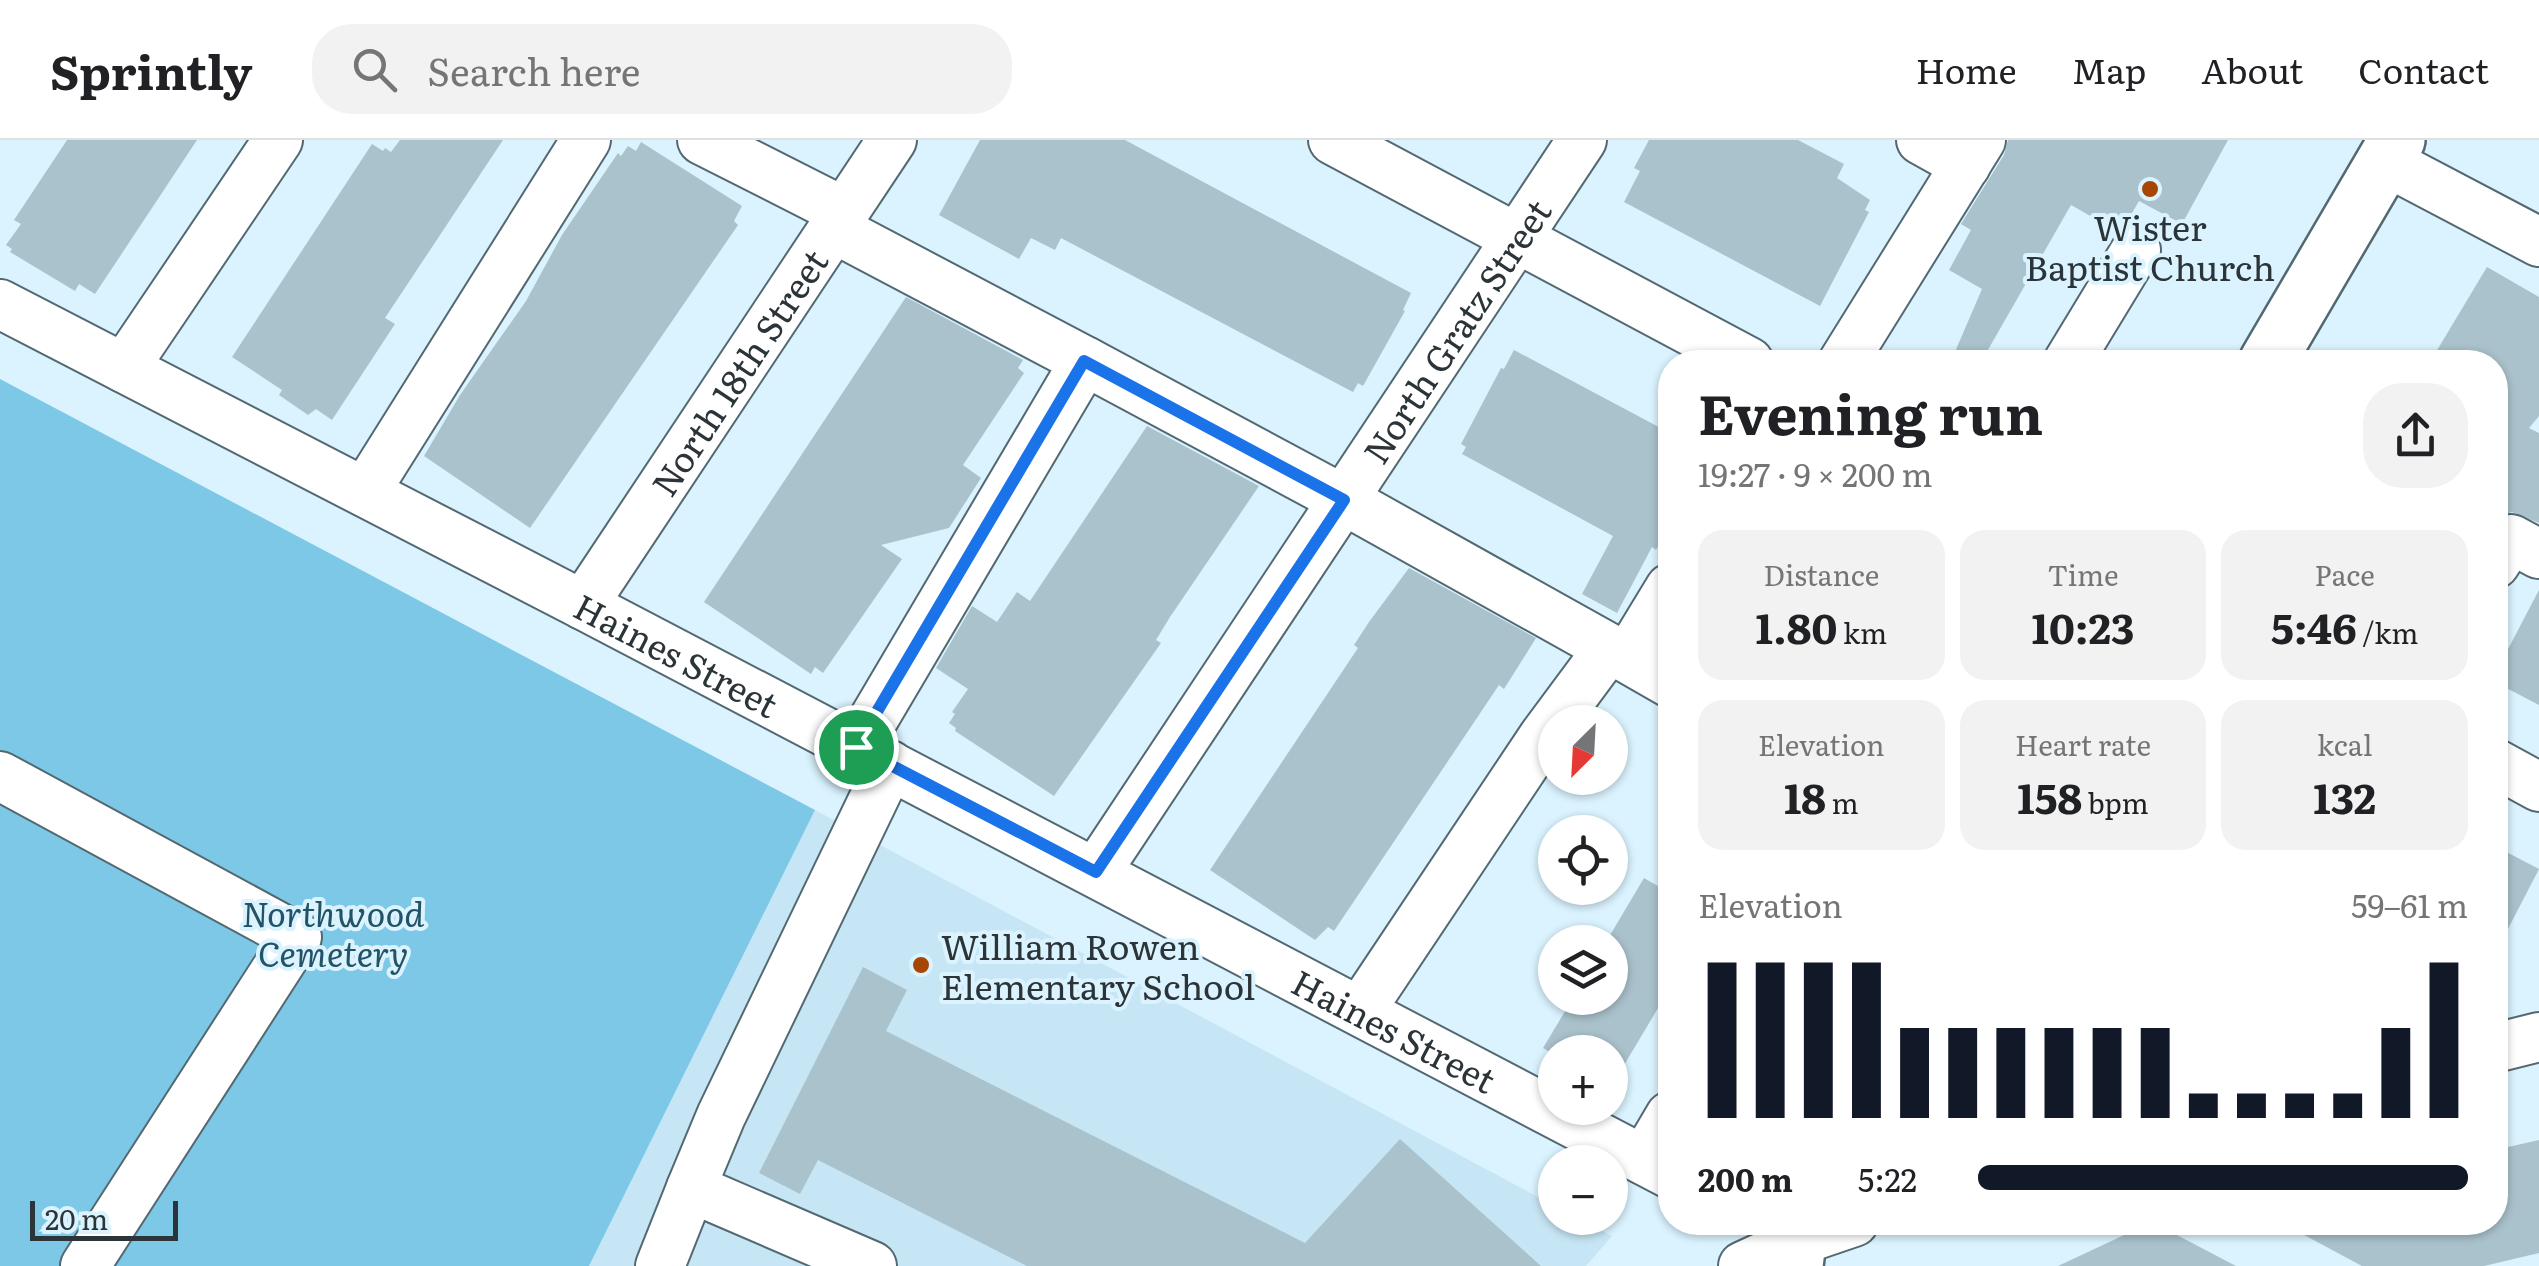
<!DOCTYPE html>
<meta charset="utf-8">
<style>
body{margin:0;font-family:Literata,serif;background:#f2f2f2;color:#202124;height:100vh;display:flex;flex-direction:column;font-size:38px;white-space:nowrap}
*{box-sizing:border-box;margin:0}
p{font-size:32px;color:#757577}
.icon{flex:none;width:55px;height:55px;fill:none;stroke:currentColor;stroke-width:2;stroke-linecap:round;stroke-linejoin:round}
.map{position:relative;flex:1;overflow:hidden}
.panel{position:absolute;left:1658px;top:210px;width:850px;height:885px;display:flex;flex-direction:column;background:#fff;border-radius:40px;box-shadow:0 2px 8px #0004}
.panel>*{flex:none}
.needle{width:65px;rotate:204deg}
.buttons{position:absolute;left:1538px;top:565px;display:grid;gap:20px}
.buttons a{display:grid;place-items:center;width:90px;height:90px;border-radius:50%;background:#fff;box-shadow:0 2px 8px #0004;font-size:50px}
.scale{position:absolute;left:30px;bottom:25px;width:148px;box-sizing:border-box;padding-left:10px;border:5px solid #2b3438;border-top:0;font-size:28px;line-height:35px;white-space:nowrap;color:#2b3438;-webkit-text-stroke:8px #daf3fe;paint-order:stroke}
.pin{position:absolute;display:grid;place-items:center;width:85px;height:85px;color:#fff;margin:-42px;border:5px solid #fff;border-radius:50%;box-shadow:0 2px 10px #0007}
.round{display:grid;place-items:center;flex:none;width:105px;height:105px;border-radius:40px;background:#f2f2f2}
.headline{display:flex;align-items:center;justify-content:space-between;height:170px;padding:0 40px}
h1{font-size:55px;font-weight:700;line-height:75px}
.metrics{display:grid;grid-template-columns:repeat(3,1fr);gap:15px;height:170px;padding:10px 40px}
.metrics div{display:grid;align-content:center;border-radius:25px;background:#f2f2f2;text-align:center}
.metrics b{font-size:42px;font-weight:700}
.metrics small{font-size:28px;font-weight:400}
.metrics p{font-size:28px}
.chart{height:280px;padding:20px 40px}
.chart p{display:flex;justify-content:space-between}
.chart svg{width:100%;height:180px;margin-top:10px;stroke:#111827;stroke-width:6}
ul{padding:0 40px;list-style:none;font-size:32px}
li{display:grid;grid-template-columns:160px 120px 1fr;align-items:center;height:75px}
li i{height:25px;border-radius:12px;background:#111827}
header{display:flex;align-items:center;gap:60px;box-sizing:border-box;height:140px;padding:0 50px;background:#fff;border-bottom:2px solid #e0e0e0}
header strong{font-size:48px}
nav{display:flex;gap:55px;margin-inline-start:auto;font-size:35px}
.search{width:700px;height:90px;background:#f2f2f2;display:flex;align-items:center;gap:25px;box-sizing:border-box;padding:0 35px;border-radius:40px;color:#757577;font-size:38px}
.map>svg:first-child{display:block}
.built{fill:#c7e6f5}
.green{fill:#7dc8e7}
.building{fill:#aac2cc}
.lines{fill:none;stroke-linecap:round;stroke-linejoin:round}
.minor-casing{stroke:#536972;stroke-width:52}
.major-casing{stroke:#536972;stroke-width:60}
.minor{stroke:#fff;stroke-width:48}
.major{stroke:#fff;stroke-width:55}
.route-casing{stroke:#fff;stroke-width:20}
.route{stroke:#1a73e8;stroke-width:12}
.poi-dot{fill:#a74600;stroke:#daf3fe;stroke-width:4}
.labels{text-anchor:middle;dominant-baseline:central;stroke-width:8;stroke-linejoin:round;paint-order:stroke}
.poi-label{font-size:35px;fill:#2b3438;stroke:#daf3fe}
.street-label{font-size:35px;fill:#2b3438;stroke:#daf3fe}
.park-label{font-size:35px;font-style:italic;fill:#225366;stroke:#daf3fe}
</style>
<header>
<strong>Sprintly</strong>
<div class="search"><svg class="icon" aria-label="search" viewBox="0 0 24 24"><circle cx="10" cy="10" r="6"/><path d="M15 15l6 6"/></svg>Search here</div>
<nav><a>Home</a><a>Map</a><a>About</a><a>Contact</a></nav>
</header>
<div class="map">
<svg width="2539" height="1126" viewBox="0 0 2539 1126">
<rect width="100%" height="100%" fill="#daf3fe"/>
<!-- built -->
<polygon class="built" points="815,670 1555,1066 1555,1078 1577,1078 1612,1096 1586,1126 589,1126"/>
<!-- green -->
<polygon class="green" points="0,239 815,670 589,1126 0,1126"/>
<!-- building -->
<g class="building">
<polygon points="67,0 197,0 95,154 79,144 75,151 10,112 12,109 6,105 21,84 14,80"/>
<polygon points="400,0 503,0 385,178 395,184 332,280 316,269 308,275 279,255 282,250 232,217 372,4 383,11 385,8 391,12"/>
<polygon points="980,0 1125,0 1411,153 1403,170 1405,171 1363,246 1358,243 1353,252 1061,98 1055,110 1031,98 1019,119 939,75"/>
<polygon points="1649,0 1798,0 1844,24 1837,38 1870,60 1865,70 1869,72 1820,166 1624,62 1640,31 1634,28"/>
<polygon points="2008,0 2228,0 2182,84 2139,61 2125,85 2117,91 2071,65 1981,222 1954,222 1951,221 1982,149 1949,130 1971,90 1961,84 2004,15"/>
<polygon points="641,2 742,66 734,81 738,85 530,388 424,316 460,255 526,161 562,95 618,13 621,16 628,6 636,11"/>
<polygon points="2487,127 2539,157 2539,276 2529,288 2539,293 2539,383 2512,372 2495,377 2495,222 2430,222"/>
<polygon points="906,157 1023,220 1018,228 1024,233 963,325 981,338 949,388 881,405 902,419 823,533 815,527 811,534 704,462"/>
<polygon points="1514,210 1670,293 1670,385 1656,410 1652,407 1617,473 1582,454 1613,396 1462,314 1466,307 1461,304 1501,228 1504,229"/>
<polygon points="1147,286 1259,346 1170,477 1156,500 1161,503 1054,656 955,591 956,588 949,583 955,574 952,572 968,549 936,528 972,466 997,482 1017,452 1030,461"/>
<polygon points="1409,428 1536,498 1504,549 1499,545 1334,791 1328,787 1315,800 1210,730 1358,508 1354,505 1369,482"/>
<polygon points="2539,450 2539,565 2495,542 2495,534"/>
<polygon points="2495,706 2539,729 2495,814"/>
<polygon points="1644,738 1670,753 1670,848 1611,947 1610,912 1555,915 1543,908 1573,858 1610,858 1610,802 1606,802"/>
<polygon points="863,827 907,850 886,891 1305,1103 1400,999 1541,1126 1027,1126 818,1020 800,1054 759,1033"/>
<polygon points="2539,1000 2539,1113 2484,1126 2362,1126 2280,1082 2495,1082 2495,1010"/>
<polygon points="2152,1082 2236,1126 2058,1126"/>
</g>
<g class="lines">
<!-- minor casing -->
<g class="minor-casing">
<g id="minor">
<polyline points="702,0 844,72"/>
<polyline points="1333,0 1749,222"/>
<polyline points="1921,0 1966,25"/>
<polyline points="2385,21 2539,102"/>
<polyline points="833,88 1085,221"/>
<path id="s1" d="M0,164L583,465L1670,1034"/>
<polyline points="1843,222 1981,0"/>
<polyline points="2068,222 2136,110"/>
<polyline points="124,228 278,0"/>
<polyline points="365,352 586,0"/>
<polyline points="2495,424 2511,399 2539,414"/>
<path id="s2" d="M583,465L892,0"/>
<polyline points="1609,508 1670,543"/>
<polyline points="1628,517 1670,448"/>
<polyline points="857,607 1085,221 1344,360 1609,508 1543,597 1360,871"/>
<polyline points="2495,623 2539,647"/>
<polyline points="0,636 297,797 85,1126"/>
<path id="s3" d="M1096,732L1582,0"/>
<polyline points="2495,908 2539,897"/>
<polyline points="1644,1020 1670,976"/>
<polyline points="691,1048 721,976 890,625"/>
<polyline points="660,1126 691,1048 872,1126"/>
<polyline points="1743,1126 1798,1101 1854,1082"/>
</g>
</g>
<!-- major casing -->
<g class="major-casing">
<g id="major">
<polyline points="2267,222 2397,0"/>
<polyline points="1795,1126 1798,1101 1805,1082"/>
</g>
</g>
<!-- minor -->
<use href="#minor" class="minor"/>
<!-- major -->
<use href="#major" class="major"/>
</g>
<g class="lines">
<!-- route casing -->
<g class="route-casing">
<polygon id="route" points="1084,221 1344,360 1096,732 856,607"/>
</g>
<!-- route -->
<use href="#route" class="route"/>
</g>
<!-- markers -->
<g class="poi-dot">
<circle cx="2150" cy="49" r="10"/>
<circle cx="921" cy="825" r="10"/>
</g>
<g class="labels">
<!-- poi labels -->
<g class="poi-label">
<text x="2150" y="86">Wister<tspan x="2150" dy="40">Baptist Church</tspan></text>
<text x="941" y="805" text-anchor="start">William Rowen<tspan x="941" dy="40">Elementary School</tspan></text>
</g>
<!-- street labels -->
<g class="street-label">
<text stroke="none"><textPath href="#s3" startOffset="650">North Gratz Street</textPath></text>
<text stroke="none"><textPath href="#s2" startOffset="280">North 18th Street</textPath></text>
<text stroke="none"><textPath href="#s1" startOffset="762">Haines Street</textPath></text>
<text stroke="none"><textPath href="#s1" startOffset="1572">Haines Street</textPath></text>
</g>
<!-- park labels -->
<g class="park-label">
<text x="333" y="772">Northwood<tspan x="333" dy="40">Cemetery</tspan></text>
</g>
</g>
</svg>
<div class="buttons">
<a><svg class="needle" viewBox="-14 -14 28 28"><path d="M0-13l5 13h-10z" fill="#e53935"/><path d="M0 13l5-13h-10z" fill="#757577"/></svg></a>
<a><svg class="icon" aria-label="locate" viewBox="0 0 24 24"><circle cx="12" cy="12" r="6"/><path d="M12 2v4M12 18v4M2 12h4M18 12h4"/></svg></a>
<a><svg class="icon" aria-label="layers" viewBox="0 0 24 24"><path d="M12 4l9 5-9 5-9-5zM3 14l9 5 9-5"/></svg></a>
<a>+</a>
<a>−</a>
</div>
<div class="scale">20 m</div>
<div class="pin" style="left:856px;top:607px;background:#1e9e55"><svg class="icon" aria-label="arrive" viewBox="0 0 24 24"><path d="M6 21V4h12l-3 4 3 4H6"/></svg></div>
<section class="panel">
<div class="headline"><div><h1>Evening run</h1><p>19:27 · 9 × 200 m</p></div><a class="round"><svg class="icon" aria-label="share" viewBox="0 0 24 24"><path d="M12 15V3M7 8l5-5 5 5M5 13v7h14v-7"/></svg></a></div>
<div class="metrics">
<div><p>Distance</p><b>1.80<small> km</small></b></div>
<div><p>Time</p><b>10:23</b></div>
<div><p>Pace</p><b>5:46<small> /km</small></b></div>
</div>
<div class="metrics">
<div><p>Elevation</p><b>18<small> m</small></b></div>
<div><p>Heart rate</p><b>158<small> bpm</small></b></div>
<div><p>kcal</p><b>132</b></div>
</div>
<div class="chart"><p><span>Elevation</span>59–61 m</p>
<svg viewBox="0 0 160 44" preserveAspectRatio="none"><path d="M5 44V6M15 44V6M25 44V6M35 44V6M45 44V22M55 44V22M65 44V22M75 44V22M85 44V22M95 44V22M105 44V38M115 44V38M125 44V38M135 44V38M145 44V22M155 44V6"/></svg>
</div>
<ul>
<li><b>200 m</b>5:22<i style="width:100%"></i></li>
</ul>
</section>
</div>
